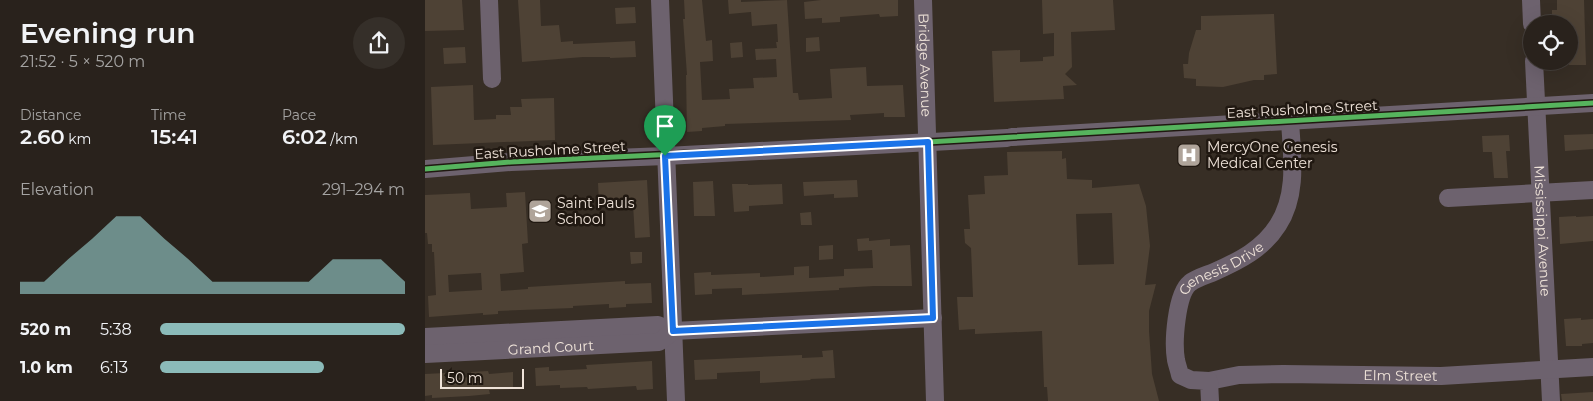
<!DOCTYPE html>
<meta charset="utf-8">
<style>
body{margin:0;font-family:Montserrat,sans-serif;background:#352f29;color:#f1f3f6;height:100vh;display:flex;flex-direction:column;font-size:19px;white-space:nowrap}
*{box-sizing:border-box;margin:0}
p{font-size:16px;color:#a5a4a3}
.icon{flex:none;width:28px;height:28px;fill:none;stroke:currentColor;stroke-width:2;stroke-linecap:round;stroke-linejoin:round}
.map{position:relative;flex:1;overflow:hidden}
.panel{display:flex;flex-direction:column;background:#29221c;width:425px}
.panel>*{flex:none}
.tools{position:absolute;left:1098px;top:15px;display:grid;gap:10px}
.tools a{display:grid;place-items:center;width:55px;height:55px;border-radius:50%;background:#29221c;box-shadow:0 5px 20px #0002,0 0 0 1px #453f3b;font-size:25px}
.scale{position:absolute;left:15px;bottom:12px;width:84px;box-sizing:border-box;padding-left:5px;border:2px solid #efe3d9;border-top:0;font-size:14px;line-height:18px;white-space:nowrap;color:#efe3d9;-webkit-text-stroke:4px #201811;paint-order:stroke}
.pin{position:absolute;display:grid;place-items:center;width:42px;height:42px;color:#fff;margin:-51px -21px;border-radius:50% 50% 50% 0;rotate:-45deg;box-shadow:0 0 5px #0007}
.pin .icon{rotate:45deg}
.round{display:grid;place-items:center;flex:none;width:52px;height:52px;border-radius:26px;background:#352f29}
.head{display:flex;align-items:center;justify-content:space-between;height:85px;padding:0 20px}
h1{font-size:28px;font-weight:600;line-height:38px}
.figures{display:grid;grid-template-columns:repeat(3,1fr);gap:8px;height:85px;padding:5px 20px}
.figures div{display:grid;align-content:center}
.figures b{font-size:21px;font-weight:600}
.figures small{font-size:14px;font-weight:400}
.figures p{font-size:14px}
.chart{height:140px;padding:10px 20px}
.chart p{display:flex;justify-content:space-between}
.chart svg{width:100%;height:90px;margin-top:5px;fill:#8bbbb9;opacity:.7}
ul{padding:0 20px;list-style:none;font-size:16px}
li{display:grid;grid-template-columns:80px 60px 1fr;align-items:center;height:38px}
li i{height:12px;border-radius:6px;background:#8bbbb9}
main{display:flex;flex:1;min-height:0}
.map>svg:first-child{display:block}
.building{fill:#4e4235;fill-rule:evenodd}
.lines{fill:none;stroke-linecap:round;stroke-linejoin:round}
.minor{stroke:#6d626e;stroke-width:18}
.cycleway-casing{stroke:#201811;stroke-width:8}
.cycleway{stroke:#56b35d;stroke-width:5}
.route-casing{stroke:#fff;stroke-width:10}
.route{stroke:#1a73e8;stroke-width:6}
.labels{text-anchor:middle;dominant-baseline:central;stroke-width:5;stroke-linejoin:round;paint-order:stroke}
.street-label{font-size:14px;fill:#efe3d9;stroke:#201811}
.poi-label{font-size:14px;fill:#efe3d9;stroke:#201811;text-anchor:start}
</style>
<main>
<section class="panel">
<div class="head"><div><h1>Evening run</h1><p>21:52 · 5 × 520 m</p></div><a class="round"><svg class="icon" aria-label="share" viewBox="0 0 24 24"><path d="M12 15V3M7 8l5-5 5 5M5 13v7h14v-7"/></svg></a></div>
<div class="figures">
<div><p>Distance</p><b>2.60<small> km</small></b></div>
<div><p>Time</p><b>15:41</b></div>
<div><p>Pace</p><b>6:02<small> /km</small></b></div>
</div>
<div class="chart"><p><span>Elevation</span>291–294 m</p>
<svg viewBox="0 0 160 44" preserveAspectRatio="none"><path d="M0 44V38L10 38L20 27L30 17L40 6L50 6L60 17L70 27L80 38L90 38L100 38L110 38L120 38L130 27L140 27L150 27L160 38V44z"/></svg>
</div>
<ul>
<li><b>520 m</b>5:38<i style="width:100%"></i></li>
<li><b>1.0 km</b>6:13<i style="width:67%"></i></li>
</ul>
</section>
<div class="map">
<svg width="1168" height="401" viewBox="0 0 1168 401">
<rect width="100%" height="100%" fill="#372e25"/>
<!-- building -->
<g class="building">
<polygon points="0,0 37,0 39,30 0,31"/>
<polygon points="93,0 115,0 116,26 134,25 136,42 148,41 148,44 170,43 210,41 211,57 185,58 185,57 158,57 97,62"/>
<polygon points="259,0 277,0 281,41 287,40 288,61 275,62 277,100 305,99 304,89 329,88 328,78 352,77 351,59 331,60 330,49 352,48 351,42 353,42 352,24 327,26 326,12 304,14 303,0 316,0 316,2 362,0 368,93 373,93 374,100 407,98 405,69 441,67 442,86 478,85 480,117 459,117 459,113 425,115 426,120 300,124 300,126 277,128 277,131 262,132 261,75 262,75 258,19 260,19"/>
<polygon points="396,0 473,0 473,16 455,17 454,14 415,17 415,22 397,23 397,18 380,19 379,2"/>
<polygon points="617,0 688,0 690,30 646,32 647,67 640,74 652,85 638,86 639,99 569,102 567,51 595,50 595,62 618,61 618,57 629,56 629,33 618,34"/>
<polygon points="1132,0 1159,0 1161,65 1144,65 1144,24 1132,24 1132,22 1127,22 1127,10 1132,10"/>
<polygon points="210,7 211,23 191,24 190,8"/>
<polygon points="849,14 852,74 839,75 839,80 829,80 798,87 771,86 771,79 759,78 758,64 763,64 764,53 771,30 776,30 776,16"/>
<polygon points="394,37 395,51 381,52 381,38"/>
<polygon points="317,42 318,57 306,58 305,43"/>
<polygon points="40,47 41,63 19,64 18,48"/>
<polygon points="48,85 49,120 71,119 71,115 86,115 85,107 97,107 96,99 129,98 130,140 8,145 6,87"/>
<polygon points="1168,134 1168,149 1140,151 1139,135"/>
<polygon points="1084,135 1085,151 1081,151 1083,178 1069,178 1067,152 1058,152 1057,136"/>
<path d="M637,151V159L641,158L642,179L667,180V188L714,184L721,206L725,246L720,285L731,284L724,311V331L727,374L734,401H623L622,387H619L617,331L550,334V329L534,330L532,297H548L546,248L540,243L539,229H545L543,195L560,194L559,176L583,175L582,152ZM687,213L689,264L653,265L651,214Z"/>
<polygon points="222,180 225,237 210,238 208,204 201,205 201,201 174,203 173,183"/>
<polygon points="432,180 433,197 409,198 409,194 379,196 378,182"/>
<polygon points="288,181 290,216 269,216 268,182"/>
<polygon points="307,184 323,184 323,185 357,184 358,204 324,206 324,211 309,212"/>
<path d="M100,192L103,243L97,244L99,272L75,274L76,291L103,289V287L200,281V284L226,283L227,303L201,304V307L184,308V304L148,306V308L73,311V314L58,315V313L4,317L3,296L11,295L9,252H7V244H3L2,233H0V195L45,193L46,209L82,207L81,193ZM56,273L57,290L24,292L23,275Z"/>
<polygon points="386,212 387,225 376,225 375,213"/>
<polygon points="1151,216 1151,217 1168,216 1168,241 1135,244 1134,217"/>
<polygon points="444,238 444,241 465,239 465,246 485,245 487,286 449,286 414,288 414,290 317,295 317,288 287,289 287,294 270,295 269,273 286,272 286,275 335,273 335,277 369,275 369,267 384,266 384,278 419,276 419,269 448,268 447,250 433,251 432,239"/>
<polygon points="408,245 408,259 394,260 394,246"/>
<polygon points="205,252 217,252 217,263 206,264"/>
<polygon points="1156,318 1156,320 1168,319 1168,343 1157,344 1157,346 1141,346 1139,319"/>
<polygon points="408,350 410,378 385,379 386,380 335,383 335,371 292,373 292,379 270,380 269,360 377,355 377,358 398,357 397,351"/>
<polygon points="227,361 228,389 212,390 211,386 163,389 162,387 135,388 135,385 111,386 110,368 124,367 124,371 162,369 161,365"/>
<polygon points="63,371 64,374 88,372 88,389 64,390 65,394 44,396 7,398 7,395 0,396 0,374 20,373 20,379 47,377 46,372"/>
<polygon points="1168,392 1168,401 1137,401 1136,394"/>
</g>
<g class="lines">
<!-- minor -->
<g class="minor">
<polyline points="64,0 67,79"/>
<polyline points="235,0 251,401"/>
<path id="s1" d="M498,0L510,401"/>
<polyline points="1106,0 1107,24"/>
<path id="s2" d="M1109,61L1126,401"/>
<polyline points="587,137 1168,103"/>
<polyline points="0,169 86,162 241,156 582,138"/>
<polyline points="1023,198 1168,190"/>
<polyline points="0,337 233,325 248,331 508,318"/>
<path id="s3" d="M0,354L234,342L248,331"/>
<path id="s4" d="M784,381L814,375L858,374L1016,376L1168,367"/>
<path id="s5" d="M785,401L784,381L766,380L755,375C754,370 752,365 751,360C748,343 751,294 765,283C771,278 782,275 789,272C814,261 838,249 853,225C873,194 867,156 865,121"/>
</g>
<!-- cycleway casing -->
<g class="cycleway-casing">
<polyline id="cycleway" points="0,169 86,162 503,142 1168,103"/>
</g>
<!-- cycleway -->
<use href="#cycleway" class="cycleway"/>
</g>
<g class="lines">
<!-- route casing -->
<g class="route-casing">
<polygon id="route" points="503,142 508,318 248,331 240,156"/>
</g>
<!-- route -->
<use href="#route" class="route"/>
</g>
<!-- icons -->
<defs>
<g id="hospital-square" transform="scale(1.25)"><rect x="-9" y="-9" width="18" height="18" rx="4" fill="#afa49a" stroke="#201811"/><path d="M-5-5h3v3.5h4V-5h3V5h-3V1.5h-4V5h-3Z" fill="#fff"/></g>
<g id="school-square" transform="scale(1.25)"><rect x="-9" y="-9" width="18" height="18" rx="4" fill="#afa49a" stroke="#201811"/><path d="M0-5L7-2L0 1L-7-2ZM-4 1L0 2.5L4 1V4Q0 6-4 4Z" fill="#fff"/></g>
</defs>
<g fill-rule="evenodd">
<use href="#hospital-square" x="764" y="155"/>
<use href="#school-square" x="115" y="211"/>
</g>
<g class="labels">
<!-- street labels -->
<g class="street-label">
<text stroke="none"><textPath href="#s1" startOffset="65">Bridge Avenue</textPath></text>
<text transform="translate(877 109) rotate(-3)">East Rusholme Street</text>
<text transform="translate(125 150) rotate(-3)">East Rusholme Street</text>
<text stroke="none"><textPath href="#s2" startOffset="170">Mississippi Avenue</textPath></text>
<text stroke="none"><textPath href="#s5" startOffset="180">Genesis Drive</textPath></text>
<text stroke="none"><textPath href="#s3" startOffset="126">Grand Court</textPath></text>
<text stroke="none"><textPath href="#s4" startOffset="192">Elm Street</textPath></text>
</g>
<!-- poi labels -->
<g class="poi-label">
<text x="782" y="147">MercyOne Genesis<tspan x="782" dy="16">Medical Center</tspan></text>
<text x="132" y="203">Saint Pauls<tspan x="132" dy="16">School</tspan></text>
</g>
</g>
</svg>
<div class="tools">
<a><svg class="icon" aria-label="locate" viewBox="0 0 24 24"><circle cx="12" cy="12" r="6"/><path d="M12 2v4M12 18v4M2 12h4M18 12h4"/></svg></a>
</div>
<div class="scale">50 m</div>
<div class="pin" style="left:240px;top:156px;background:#1e9e55"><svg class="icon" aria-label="arrive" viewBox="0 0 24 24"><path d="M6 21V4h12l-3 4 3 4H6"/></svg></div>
</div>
</main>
